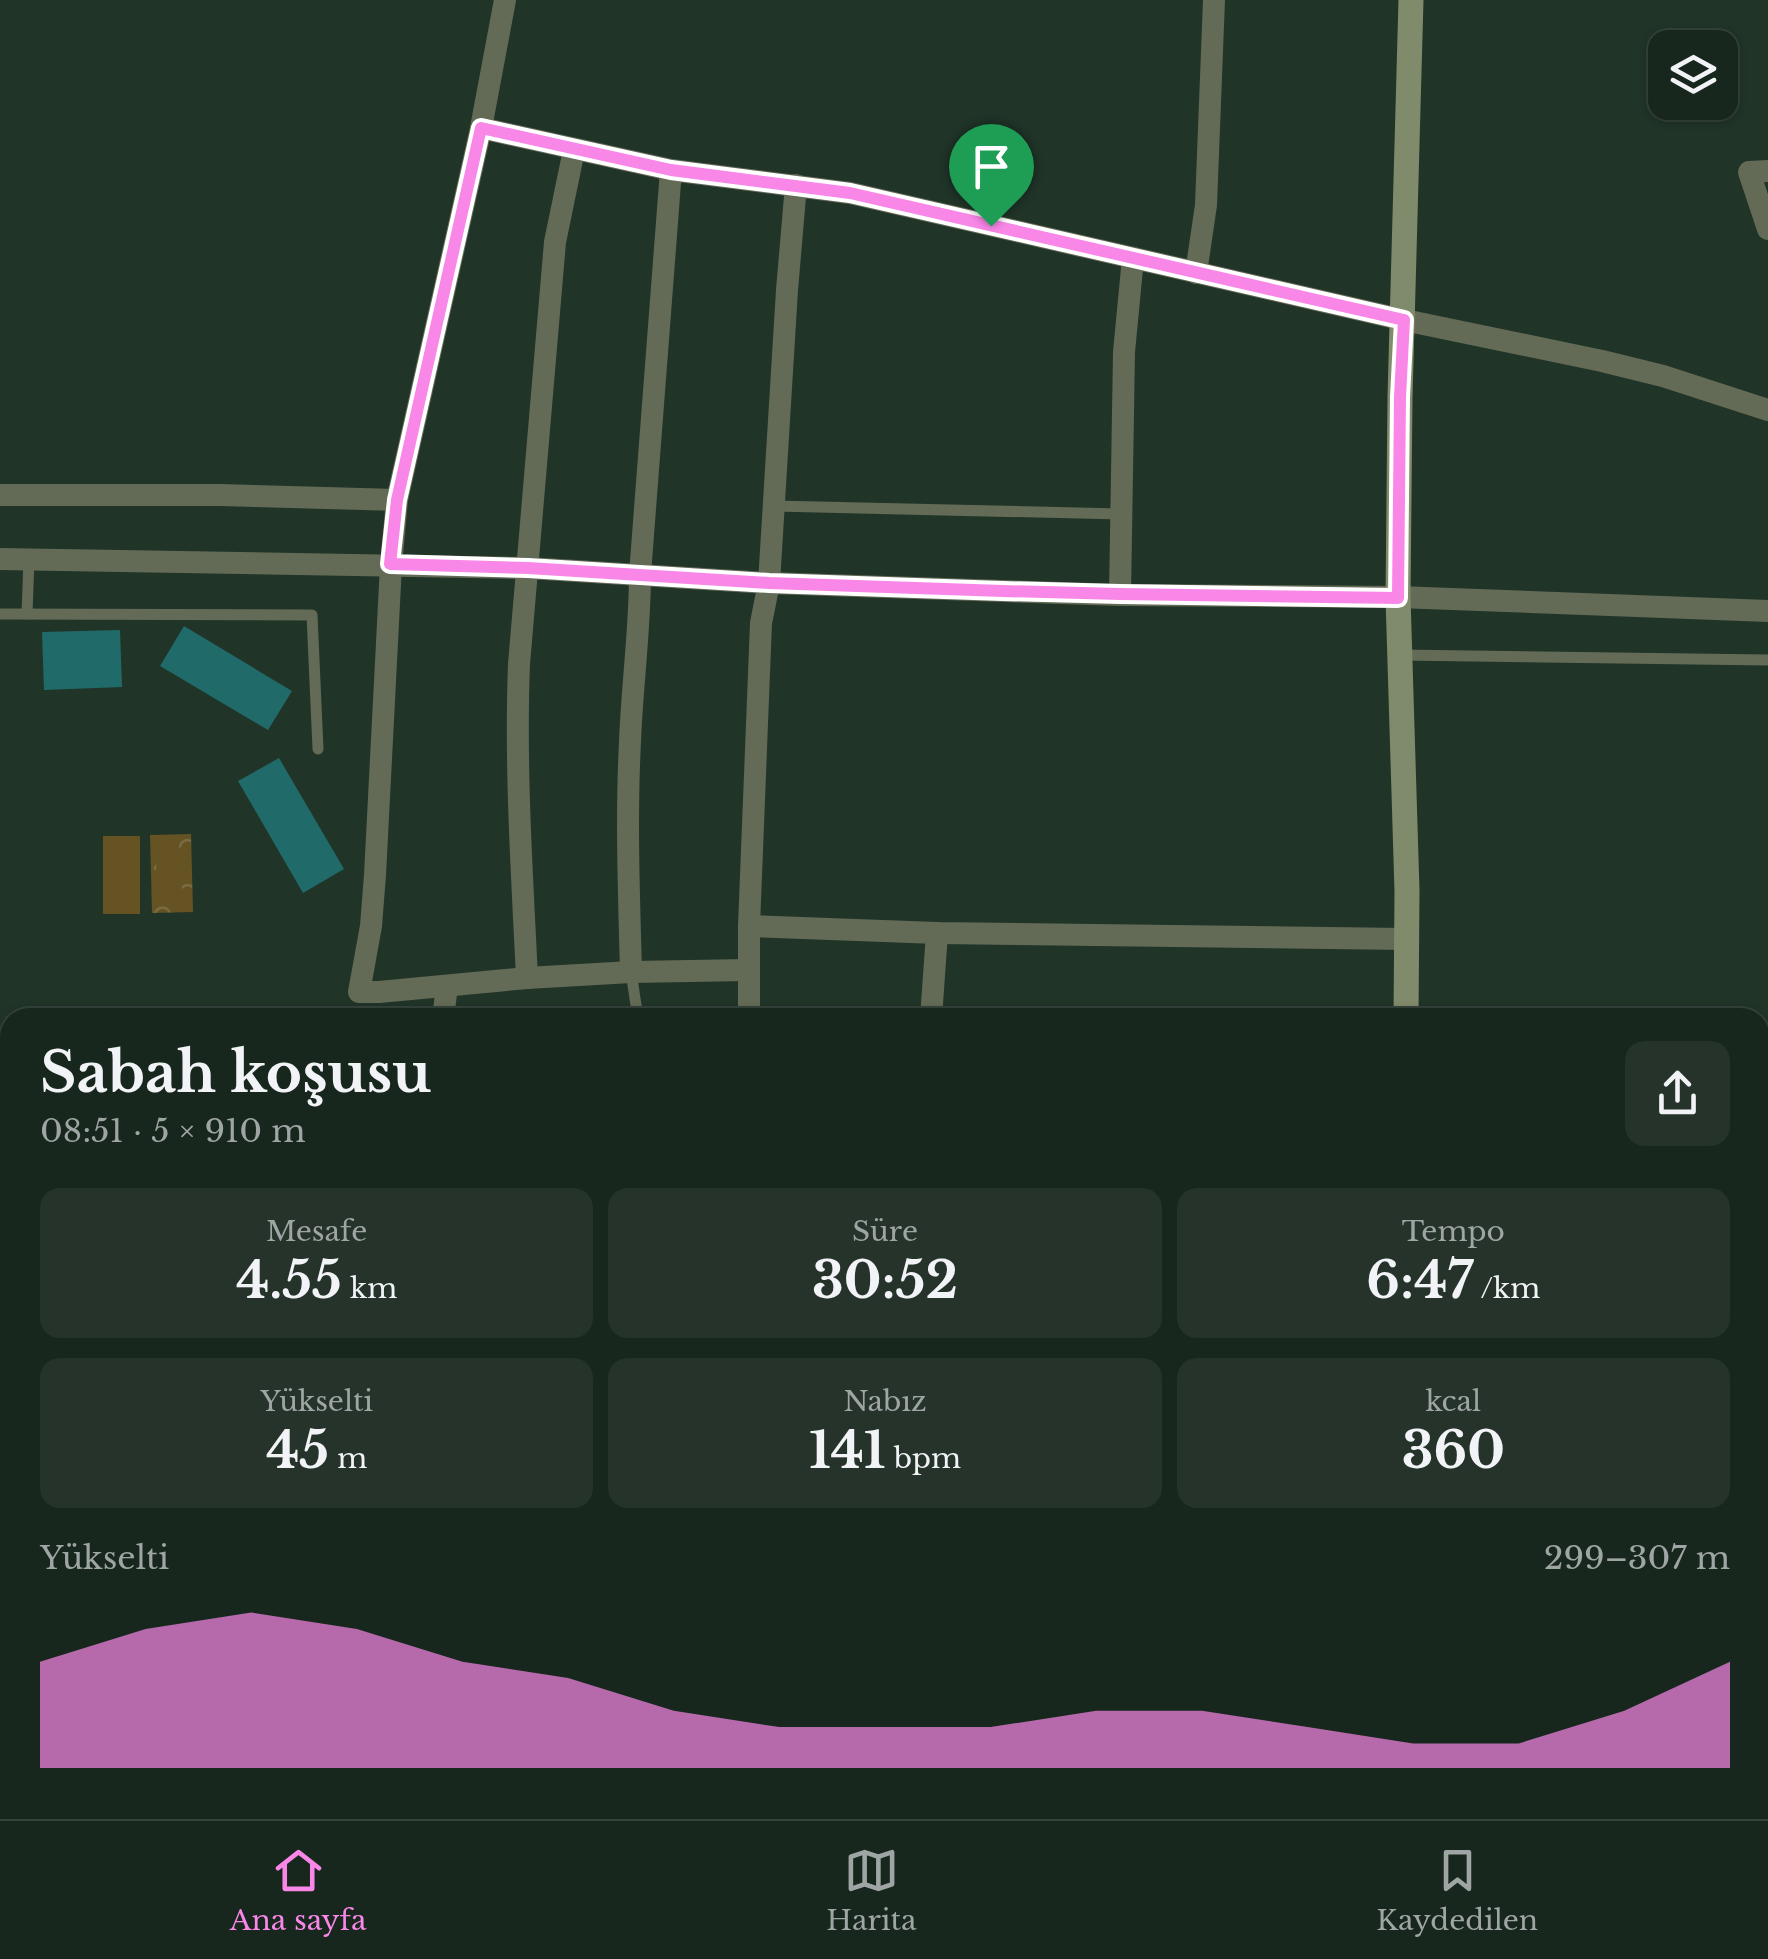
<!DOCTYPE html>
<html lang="tr">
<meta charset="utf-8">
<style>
body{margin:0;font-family:"Libre Baskerville",serif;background:#25332b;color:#f1f3f6;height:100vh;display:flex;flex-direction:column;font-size:38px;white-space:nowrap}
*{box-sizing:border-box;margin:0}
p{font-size:32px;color:#9fa5a4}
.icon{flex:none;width:55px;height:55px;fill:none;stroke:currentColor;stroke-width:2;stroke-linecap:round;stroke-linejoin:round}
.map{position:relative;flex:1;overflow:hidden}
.drawer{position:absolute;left:0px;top:1008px;width:1770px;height:812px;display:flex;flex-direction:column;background:#18271e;border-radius:30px 30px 0 0;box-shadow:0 2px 8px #0004,0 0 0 2px #36443c}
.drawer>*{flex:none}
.fabs{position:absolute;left:1648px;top:30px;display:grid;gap:20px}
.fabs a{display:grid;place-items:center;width:90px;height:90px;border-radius:20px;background:#18271e;box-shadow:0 2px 8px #0004,0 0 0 2px #36443c;font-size:50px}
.pin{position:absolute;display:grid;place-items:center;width:85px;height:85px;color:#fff;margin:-102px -42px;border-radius:50% 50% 50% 0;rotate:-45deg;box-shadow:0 0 10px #0007}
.pin .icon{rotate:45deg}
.round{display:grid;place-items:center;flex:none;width:105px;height:105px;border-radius:20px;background:#25332b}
.headline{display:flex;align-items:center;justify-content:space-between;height:170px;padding:0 40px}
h1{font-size:55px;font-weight:800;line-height:75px}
.figures{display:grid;grid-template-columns:repeat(3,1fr);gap:15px;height:170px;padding:10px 40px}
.figures div{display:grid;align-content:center;border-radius:20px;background:#25332b;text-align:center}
.figures b{font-size:50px;font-weight:800}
.figures small{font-size:28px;font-weight:400}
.figures p{font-size:28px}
.chart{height:280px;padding:20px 40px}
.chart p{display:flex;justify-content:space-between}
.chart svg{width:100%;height:180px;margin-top:10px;fill:#f987e8;opacity:.7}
.tabs{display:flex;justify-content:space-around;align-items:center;height:140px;border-top:2px solid #36443c;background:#18271e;font-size:28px;color:#9fa5a4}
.tabs a{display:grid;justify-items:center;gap:5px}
.tabs .active{color:#f987e8}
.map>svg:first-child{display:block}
.park{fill:url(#park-crowns)}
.pitch{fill:#655323}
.building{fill:#206a69}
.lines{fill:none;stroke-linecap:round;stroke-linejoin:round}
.service{stroke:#636a56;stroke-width:11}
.minor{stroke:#636a56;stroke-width:22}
.tertiary{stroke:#636a56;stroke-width:25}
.secondary{stroke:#808b6b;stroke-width:25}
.route-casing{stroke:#fff;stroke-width:20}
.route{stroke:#f987e8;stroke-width:12}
</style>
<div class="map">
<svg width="1768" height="1819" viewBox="0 0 1768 1819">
<defs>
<pattern id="park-crowns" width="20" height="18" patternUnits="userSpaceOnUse" patternTransform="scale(2.5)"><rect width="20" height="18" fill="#655323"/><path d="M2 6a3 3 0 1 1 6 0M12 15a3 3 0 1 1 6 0" fill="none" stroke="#7a6c42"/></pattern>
</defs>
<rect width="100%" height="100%" fill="#203428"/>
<!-- park -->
<polygon class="park" points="191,834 193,912 152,913 150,835"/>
<!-- pitch -->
<g class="pitch">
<rect x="103" y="836" width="37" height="78"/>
<polygon points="156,848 181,848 182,900 157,900"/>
</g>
<!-- building -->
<g class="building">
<polygon points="184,626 292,691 268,730 160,666"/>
<polygon points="120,630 122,687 44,690 42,632"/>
<polygon points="279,758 344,869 303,893 238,781"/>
<polygon points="0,1186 10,1191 10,1206 0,1228"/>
<polygon points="10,1260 10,1288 0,1283"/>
<polygon points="0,1571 10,1575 10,1647 6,1656 0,1654"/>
<rect x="732" y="1810" width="32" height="9"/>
</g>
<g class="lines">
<!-- service -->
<g class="service">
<polyline points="774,506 1121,514"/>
<polyline points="0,614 312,615 318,749"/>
<polyline points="27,614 29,559"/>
<polyline points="1399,655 1768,660"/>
<polyline points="631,972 638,1018"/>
<polyline points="2,1380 10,1443"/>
</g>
<!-- minor -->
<g class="minor">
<polyline points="505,0 481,128 397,500 391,565 375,875 371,926 359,992 379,992 527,978 631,972 748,970"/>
<polyline points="481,128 671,170 850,193 1404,320 1602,361 1663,376 1768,410"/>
<polyline points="1768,171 1749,172 1768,229"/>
<polyline points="1196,273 1206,205 1214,0"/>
<polyline points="0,495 220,495 397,500"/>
<polyline points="0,559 528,568 769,583 1120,595 1398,597 1768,611"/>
<polyline points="1120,595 1124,352 1133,258"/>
<polyline points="749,926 937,933 1406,939"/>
<path d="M631,972C629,895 626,819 630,742C632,686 640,630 640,574L671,170"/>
<path d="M527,978C522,873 515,769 519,664L555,242L574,150"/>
<polyline points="443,1018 447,986"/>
<polyline points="749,1018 749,926 761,623 769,583 787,290 796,185"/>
<polyline points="931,1018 937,933"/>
<polyline points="1760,1149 1768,1092"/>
<polyline points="0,1248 10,1229"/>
<polyline points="1760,1263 1768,1266"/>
<polyline points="0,1515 10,1518"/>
<polyline points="1760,1597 1768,1596"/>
<polyline points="1760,1707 1768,1708"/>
<polyline points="1760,1769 1768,1729"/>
<polyline points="939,1810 939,1819"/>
<polyline points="31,1819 34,1810"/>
<polyline points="412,1819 413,1810"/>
<polyline points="518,1819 519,1810"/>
<polyline points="624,1819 625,1810"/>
<polyline points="766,1819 766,1810"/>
<polyline points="853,1819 853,1810"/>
<polyline points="1038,1819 1038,1810"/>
<polyline points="1144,1819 1147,1810"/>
<polyline points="1269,1819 1272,1810"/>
<polyline points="1374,1819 1377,1810"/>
<polyline points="1421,1819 1424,1810"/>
<polyline points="1511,1819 1514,1810"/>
<polyline points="1602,1819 1605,1810"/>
<polyline points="1720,1819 1724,1810"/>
</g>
<!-- tertiary -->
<g class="tertiary">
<polyline points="0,1175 10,1181"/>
<polyline points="1055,1810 1081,1819"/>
<polyline points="1752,1810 1759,1819"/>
</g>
<!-- secondary -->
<g class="secondary">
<polyline points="1406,1018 1407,891 1398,597 1400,397 1411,0"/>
<polyline points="1760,1782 1768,1785"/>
</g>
</g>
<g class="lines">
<!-- route casing -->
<g class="route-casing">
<polygon id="route" points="481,128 671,170 850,193 1404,320 1400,397 1398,598 1120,594 1003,591 769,583 528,568 390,564 397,500"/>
</g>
<!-- route -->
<use href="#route" class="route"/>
</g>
</svg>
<div class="fabs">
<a><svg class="icon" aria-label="layers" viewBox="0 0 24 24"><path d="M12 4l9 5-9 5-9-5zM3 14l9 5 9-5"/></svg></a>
</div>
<div class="pin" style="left:991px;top:226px;background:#1e9e55"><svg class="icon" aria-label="arrive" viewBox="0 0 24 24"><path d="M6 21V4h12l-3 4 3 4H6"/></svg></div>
<section class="drawer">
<div class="headline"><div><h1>Sabah koşusu</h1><p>08:51 · 5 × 910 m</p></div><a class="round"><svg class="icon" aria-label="share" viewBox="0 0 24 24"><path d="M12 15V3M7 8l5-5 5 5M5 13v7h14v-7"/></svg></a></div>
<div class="figures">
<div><p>Mesafe</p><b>4.55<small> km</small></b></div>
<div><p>Süre</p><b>30:52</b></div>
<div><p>Tempo</p><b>6:47<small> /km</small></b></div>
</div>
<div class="figures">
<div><p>Yükselti</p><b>45<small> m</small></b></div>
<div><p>Nabız</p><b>141<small> bpm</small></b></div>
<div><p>kcal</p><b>360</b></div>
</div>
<div class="chart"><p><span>Yükselti</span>299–307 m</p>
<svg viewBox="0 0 160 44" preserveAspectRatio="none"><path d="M0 44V18L10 10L20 6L30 10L40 18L50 22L60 30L70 34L80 34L90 34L100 30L110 30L120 34L130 38L140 38L150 30L160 18V44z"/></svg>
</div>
</section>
</div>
<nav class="tabs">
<a class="active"><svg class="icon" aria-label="home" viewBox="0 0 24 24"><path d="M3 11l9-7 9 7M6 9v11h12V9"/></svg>Ana sayfa</a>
<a><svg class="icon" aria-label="map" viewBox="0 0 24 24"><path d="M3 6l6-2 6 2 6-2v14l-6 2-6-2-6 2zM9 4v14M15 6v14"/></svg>Harita</a>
<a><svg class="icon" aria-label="saved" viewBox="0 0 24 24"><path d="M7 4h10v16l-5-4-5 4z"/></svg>Kaydedilen</a>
</nav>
